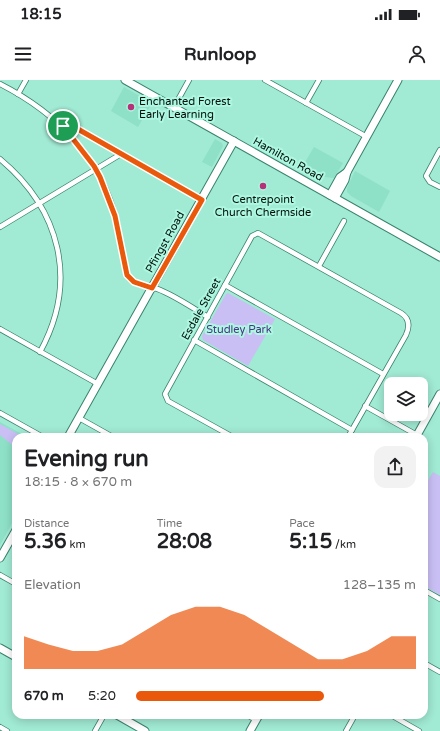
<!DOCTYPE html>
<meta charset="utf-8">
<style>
body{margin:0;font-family:"Varela Round",sans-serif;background:#f2f2f2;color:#202124;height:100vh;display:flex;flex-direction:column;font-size:15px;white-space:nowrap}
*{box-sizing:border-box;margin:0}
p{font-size:13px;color:#757577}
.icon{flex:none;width:22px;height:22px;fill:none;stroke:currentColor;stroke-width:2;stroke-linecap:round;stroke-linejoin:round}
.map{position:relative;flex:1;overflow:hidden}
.side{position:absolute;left:12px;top:353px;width:416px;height:286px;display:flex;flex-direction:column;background:#fff;border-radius:12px;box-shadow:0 2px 10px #0003}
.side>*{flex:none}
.buttons{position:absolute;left:384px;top:297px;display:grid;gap:8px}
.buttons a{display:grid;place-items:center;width:44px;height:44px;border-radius:8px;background:#fff;box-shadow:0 2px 10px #0003;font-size:20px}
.pin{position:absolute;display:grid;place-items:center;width:34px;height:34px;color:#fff;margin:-17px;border:2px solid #fff;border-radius:50%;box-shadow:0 1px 4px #0007}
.round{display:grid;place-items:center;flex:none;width:42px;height:42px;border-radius:12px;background:#f2f2f2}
.summary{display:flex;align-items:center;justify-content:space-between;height:68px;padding:0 12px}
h1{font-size:22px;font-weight:700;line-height:30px}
.figures{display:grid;grid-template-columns:repeat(3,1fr);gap:6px;height:68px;padding:4px 12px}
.figures div{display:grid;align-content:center}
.figures b{font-size:20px;font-weight:700}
.figures small{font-size:11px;font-weight:400}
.figures p{font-size:11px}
.chart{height:112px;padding:8px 12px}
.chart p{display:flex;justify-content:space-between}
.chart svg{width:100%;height:72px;margin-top:4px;fill:#ea580c;opacity:.7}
ul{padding:0 12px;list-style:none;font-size:13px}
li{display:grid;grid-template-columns:64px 48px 1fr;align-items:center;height:30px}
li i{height:10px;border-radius:5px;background:#ea580c}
.status{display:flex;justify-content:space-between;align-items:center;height:28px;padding:0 20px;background:#fff;direction:ltr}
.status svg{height:11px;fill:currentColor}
header{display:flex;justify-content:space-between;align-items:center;height:52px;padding:0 12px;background:#fff;font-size:18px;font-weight:700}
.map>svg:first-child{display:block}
.built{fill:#8ee1c7}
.green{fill:#c9bff5}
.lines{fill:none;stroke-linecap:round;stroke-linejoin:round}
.street-casing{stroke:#39826e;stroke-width:6}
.secondary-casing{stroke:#39826e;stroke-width:9}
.street{stroke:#fff;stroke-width:4.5}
.secondary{stroke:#fff;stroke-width:7}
.route-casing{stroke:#fff;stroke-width:8}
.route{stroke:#ea580c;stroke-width:5}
.poi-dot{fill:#b63177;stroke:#aef7e0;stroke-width:1.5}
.labels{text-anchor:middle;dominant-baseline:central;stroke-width:4;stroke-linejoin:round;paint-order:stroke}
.poi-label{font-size:11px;fill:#00100a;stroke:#aef7e0;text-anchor:start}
.street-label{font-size:11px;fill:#00100a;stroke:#aef7e0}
.park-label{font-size:11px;fill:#4c3487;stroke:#aef7e0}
</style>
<div class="status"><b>18:15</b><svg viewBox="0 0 49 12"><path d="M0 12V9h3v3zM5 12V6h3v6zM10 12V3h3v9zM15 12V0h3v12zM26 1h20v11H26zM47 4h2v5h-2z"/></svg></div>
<header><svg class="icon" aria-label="menu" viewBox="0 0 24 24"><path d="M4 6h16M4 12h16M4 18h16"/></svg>Runloop<svg class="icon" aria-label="person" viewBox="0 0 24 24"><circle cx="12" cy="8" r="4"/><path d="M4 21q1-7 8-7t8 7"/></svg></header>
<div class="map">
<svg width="440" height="651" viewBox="0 0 440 651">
<rect width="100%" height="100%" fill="#a1ead3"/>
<!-- built -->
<g class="built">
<polygon points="124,7 152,23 138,47 111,31"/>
<polygon points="215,59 222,63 223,66 212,87 202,82"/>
<polygon points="314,67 343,83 334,98 316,96 301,89"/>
<polygon points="355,91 390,111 379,132 351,116 347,112 347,108"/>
<polygon points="0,342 27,357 16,357 16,436 0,465"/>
</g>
<!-- green -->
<g class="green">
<polygon points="228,213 275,239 248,286 203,260 202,256 226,214"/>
<polygon points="0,344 24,357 16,357 16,368 0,355"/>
<polygon points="433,392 440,396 440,515 424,506 424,463 426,460 424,458 424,407"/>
</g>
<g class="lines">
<!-- street casing -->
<g class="street-casing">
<g id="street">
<polyline points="265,0 367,57"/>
<path d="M0,4C57,33 102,78 117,143C119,153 125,193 129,198C135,205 146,206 154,208C168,211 194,229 208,237"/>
<polyline points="18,14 26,0"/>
<polyline points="306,23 319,0"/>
<polyline points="174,27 189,0"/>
<polyline points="63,46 76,48 202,120"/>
<polyline points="440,70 426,96 430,102 440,107"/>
<path d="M0,79C60,129 79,201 40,272"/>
<polyline points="0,147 121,74"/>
<polyline points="319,186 344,141"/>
<polyline points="225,205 383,294"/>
<polyline points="0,249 98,304"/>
<polyline points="194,260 352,350"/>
<polyline points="365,326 417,355"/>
<polyline points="0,333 43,357"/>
<polyline points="79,338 113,357"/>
<path d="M233,357L168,321L165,314L252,156L258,153L401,233C409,238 410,246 406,255L348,357"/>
<polyline points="0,495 16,504"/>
<polyline points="424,510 440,519"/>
<polyline points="424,583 440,592"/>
<polyline points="247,635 256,640"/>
<polyline points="391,635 419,651"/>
<polyline points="0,647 7,651"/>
<polyline points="95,651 104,635"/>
<polyline points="346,651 355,635"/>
</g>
</g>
<!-- secondary casing -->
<g class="secondary-casing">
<g id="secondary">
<polyline points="125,0 440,177"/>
<polyline points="330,115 340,97 347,92"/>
<polyline points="335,118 345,100 347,92 398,0"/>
<polyline points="68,357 234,61"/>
<polyline points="416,357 440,314"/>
<polyline points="0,478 16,450"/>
<polyline points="0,568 16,577"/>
<polyline points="117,635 145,651"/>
<polyline points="250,651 259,635"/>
</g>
</g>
<!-- street -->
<use href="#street" class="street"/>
<!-- secondary -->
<use href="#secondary" class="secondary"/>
</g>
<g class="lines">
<!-- route casing -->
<g class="route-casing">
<polygon id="route" points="63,46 76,48 202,120 152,208 134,202 127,195 115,136 100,97 94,86"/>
</g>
<!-- route -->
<use href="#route" class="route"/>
</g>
<!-- markers -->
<g class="poi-dot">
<circle cx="131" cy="27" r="4"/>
<circle cx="263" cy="106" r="4"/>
</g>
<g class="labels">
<!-- poi labels -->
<g class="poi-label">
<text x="139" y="21">Enchanted Forest<tspan x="139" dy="13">Early Learning</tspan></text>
<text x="263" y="119" text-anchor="middle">Centrepoint<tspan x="263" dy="13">Church Chermside</tspan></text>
</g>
<!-- street labels -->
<g class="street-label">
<text transform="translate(288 79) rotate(29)">Hamilton Road</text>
<text transform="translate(165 162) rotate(-61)">Pfingst Road</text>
<text transform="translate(201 229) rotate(-61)">Esdale Street</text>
</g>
<!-- park labels -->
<g class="park-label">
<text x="239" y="249">Studley Park</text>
</g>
</g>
</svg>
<div class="buttons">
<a><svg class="icon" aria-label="layers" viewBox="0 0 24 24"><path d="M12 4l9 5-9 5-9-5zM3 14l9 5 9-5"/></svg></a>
</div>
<div class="pin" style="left:63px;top:46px;background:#1e9e55"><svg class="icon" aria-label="arrive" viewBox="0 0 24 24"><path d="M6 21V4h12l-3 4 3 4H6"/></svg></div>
<section class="side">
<div class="summary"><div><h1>Evening run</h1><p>18:15 · 8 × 670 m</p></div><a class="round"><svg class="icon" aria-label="share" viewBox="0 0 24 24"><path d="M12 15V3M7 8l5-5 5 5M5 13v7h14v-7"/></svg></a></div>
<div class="figures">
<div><p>Distance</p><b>5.36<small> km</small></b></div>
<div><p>Time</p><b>28:08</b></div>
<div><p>Pace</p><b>5:15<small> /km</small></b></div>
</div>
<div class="chart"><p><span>Elevation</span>128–135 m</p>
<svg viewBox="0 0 160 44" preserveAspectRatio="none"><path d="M0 44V24L10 29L20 33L30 33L40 29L50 20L60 11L70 6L80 6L90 11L100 20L110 29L120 38L130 38L140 33L150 24L160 24V44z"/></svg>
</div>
<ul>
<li><b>670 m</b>5:20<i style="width:67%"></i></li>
</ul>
</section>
</div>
